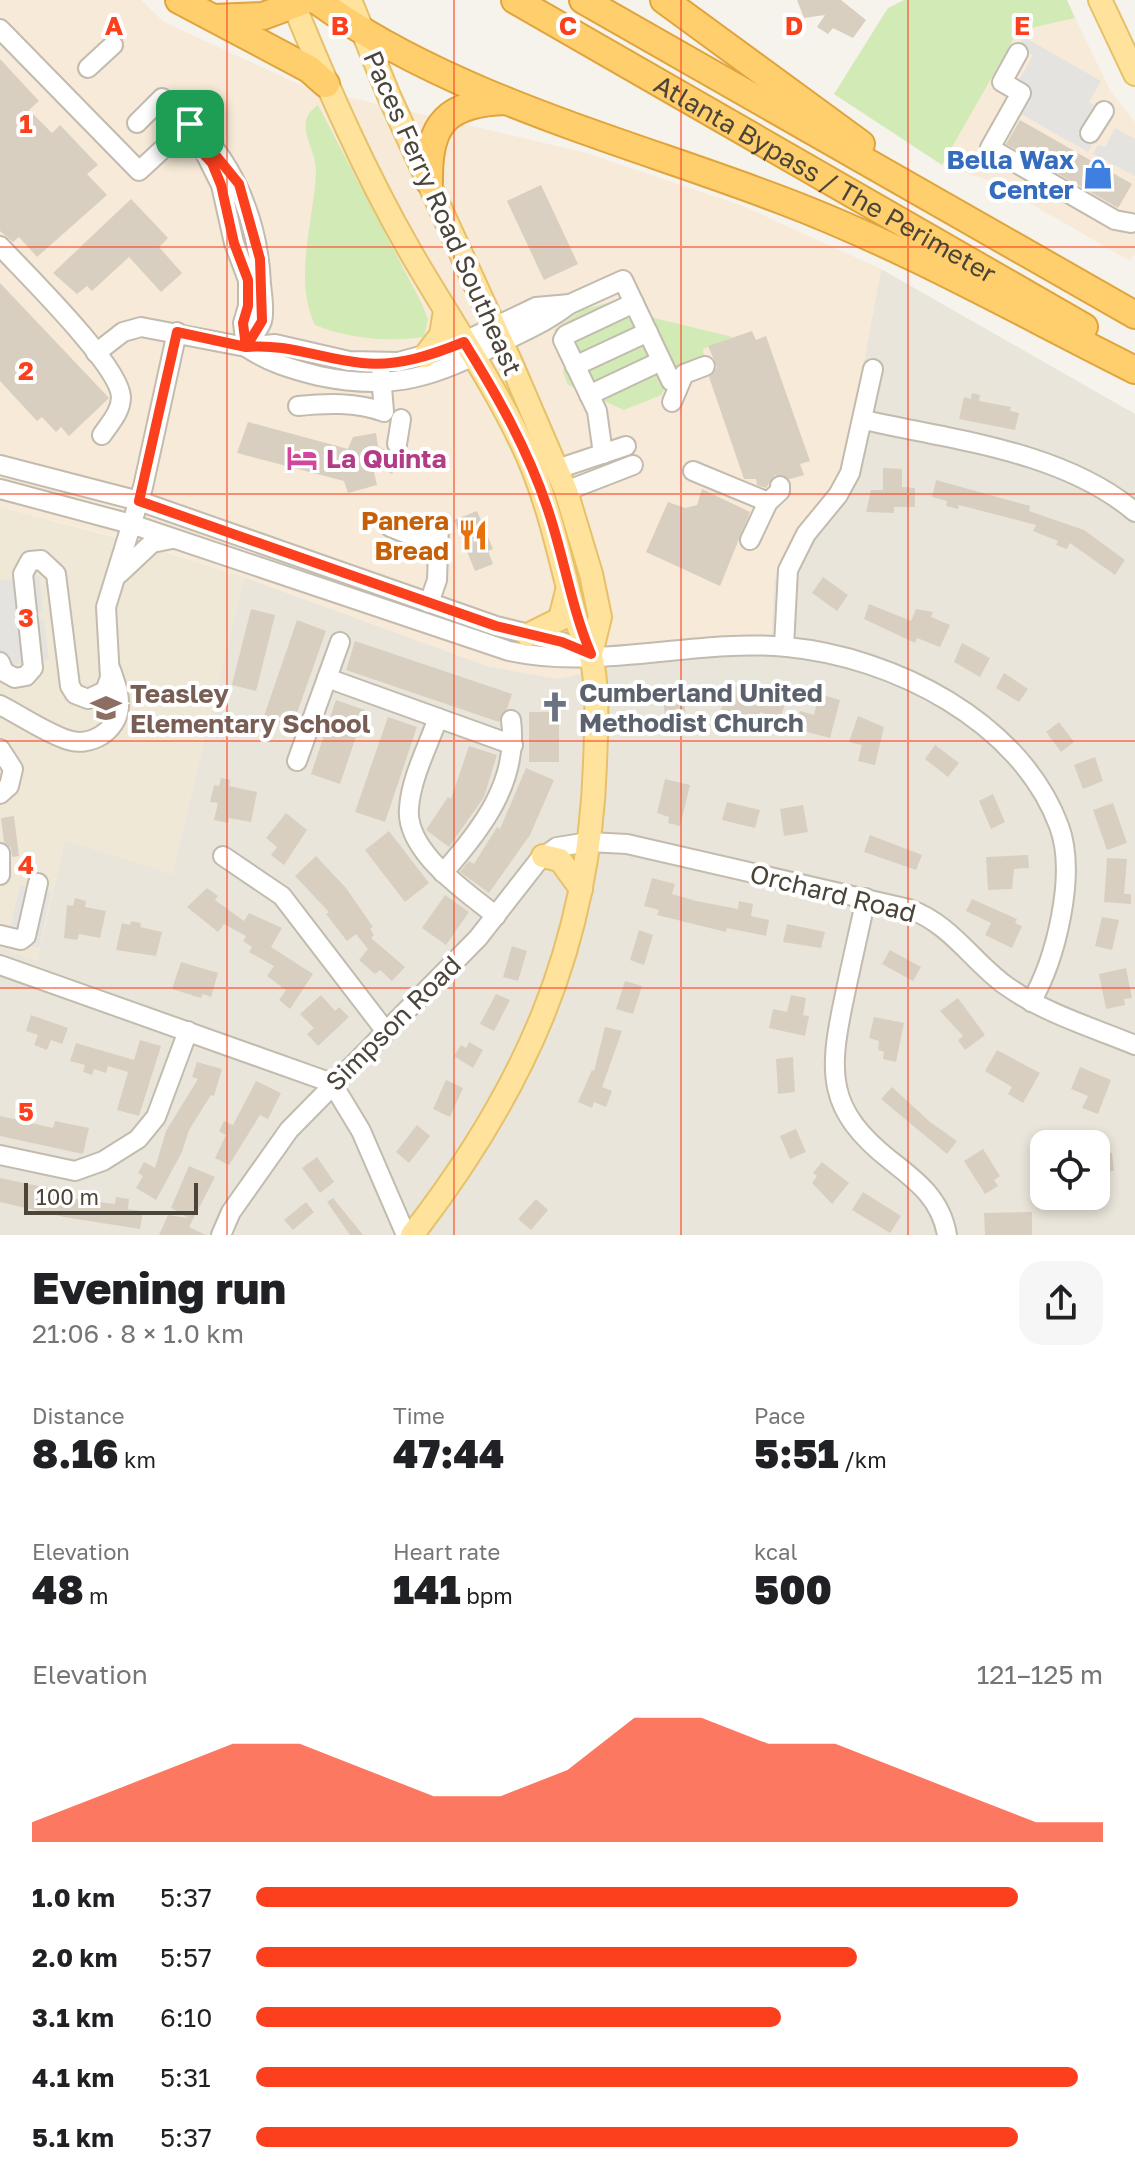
<!DOCTYPE html>
<meta charset="utf-8">
<style>
body{margin:0;font-family:"Golos Text",sans-serif;background:#f6f6f6;color:#202124;height:100vh;display:flex;flex-direction:column;font-size:30px;white-space:nowrap}
*{box-sizing:border-box;margin:0}
p{font-size:26px;color:#757577}
.icon{flex:none;width:44px;height:44px;fill:none;stroke:currentColor;stroke-width:2;stroke-linecap:round;stroke-linejoin:round}
.map{position:relative;height:1235px;overflow:hidden}
.panel{display:flex;flex-direction:column;background:#fff;flex:1}
.panel>*{flex:none}
.buttons{position:absolute;left:1030px;top:1130px;display:grid;gap:16px}
.buttons a{display:grid;place-items:center;width:80px;height:80px;border-radius:16px;background:#fff;box-shadow:0 4px 12px #0003;font-size:40px}
.scale{position:absolute;left:24px;bottom:20px;width:174px;box-sizing:border-box;padding-left:8px;border:4px solid #4b4439;border-top:0;font-size:22px;line-height:28px;white-space:nowrap;color:#4b4439;-webkit-text-stroke:6px #fff;paint-order:stroke}
.pin{position:absolute;display:grid;place-items:center;width:68px;height:68px;color:#fff;margin:-34px;border-radius:16px;box-shadow:0 4px 12px #0006}
.round{display:grid;place-items:center;flex:none;width:84px;height:84px;border-radius:24px;background:#f6f6f6}
.summary{display:flex;align-items:center;justify-content:space-between;height:136px;padding:0 32px}
h1{font-size:44px;font-weight:800;line-height:60px}
.figures{display:grid;grid-template-columns:repeat(3,1fr);gap:12px;height:136px;padding:8px 32px}
.figures div{display:grid;align-content:center}
.figures b{font-size:40px;font-weight:800}
.figures small{font-size:22px;font-weight:400}
.figures p{font-size:22px}
.chart{height:224px;padding:16px 32px}
.chart p{display:flex;justify-content:space-between}
.chart svg{width:100%;height:144px;margin-top:8px;fill:#fc3f1d;opacity:.7}
ul{padding:0 32px;list-style:none;font-size:26px}
li{display:grid;grid-template-columns:128px 96px 1fr;align-items:center;height:60px}
li i{height:20px;border-radius:10px;background:#fc3f1d}
.map>svg:first-child{display:block}
.residential{fill:#eae5da;fill-rule:evenodd}
.commercial{fill:#f7ead8}
.education{fill:#efe8d6}
.green{fill:#d2eab5}
.parking{fill:#e5e3e0}
.building{fill:#d8cfc1}
.lines{fill:none;stroke-linecap:round;stroke-linejoin:round}
.minor-casing{stroke:#c2bbae;stroke-width:22}
.major-casing{stroke:#e6c16a;stroke-width:26}
.highway-casing{stroke:#e0a43c;stroke-width:30}
.minor{stroke:#fff;stroke-width:18}
.major{stroke:#ffe39c;stroke-width:22}
.highway{stroke:#ffcf6e;stroke-width:26}
.route-casing{stroke:#fff;stroke-width:16}
.route{stroke:#fc3f1d;stroke-width:10}
.grid{fill:none;stroke:#fc3f1d;stroke-width:2;stroke-opacity:0.55}
.labels{text-anchor:middle;dominant-baseline:central;stroke-width:8;stroke-linejoin:round;paint-order:stroke}
.shop-label{font-size:26px;font-weight:bold;fill:#366cbe;stroke:#fff;text-anchor:end}
.street-label{font-size:26px;fill:#4b4439;stroke:#fff}
.hotel-label{font-size:26px;font-weight:bold;fill:#b23c85;stroke:#fff;text-anchor:start}
.food-label{font-size:26px;font-weight:bold;fill:#c56008;stroke:#fff;text-anchor:end}
.worship-label{font-size:26px;font-weight:bold;fill:#5b616d;stroke:#fff;text-anchor:start}
.education-label{font-size:26px;font-weight:bold;fill:#785e54;stroke:#fff;text-anchor:start}
.grid-label{font-size:26px;text-anchor:middle;font-weight:bold;fill:#fc3f1d;stroke:#fff;stroke-width:8;stroke-linejoin:round;paint-order:stroke}
</style>
<div class="map">
<svg width="1135" height="1235" viewBox="0 0 1135 1235">
<rect width="100%" height="100%" fill="#f6f3ec"/>
<!-- residential -->
<path class="residential" d="M881,269L1135,414V1235H0V947L37,960L65,840L172,873L244,577L490,667L771,637L774,580L803,521L825,499L844,468ZM1044,1144H1096V1196H1044Z"/>
<!-- commercial -->
<g class="commercial">
<polygon points="0,0 141,0 164,22 305,87 583,152 743,206 881,269 844,468 825,499 803,521 774,580 771,637 557,679 490,667 244,577 140,543 0,507"/>
<polygon points="1075,18 1111,92 1135,122 1135,254 1130,261 993,182 942,165 1018,31"/>
</g>
<!-- education -->
<polygon class="education" points="0,507 140,544 244,577 172,874 65,840 37,960 0,947"/>
<!-- green -->
<g class="green">
<polygon points="904,0 1067,0 1075,18 1018,31 942,165 834,94 888,8"/>
<path d="M318,105L421,302L428,319L424,337C387,342 350,339 315,325C293,279 314,220 316,172C317,148 291,123 318,105Z"/>
<polygon points="614,301 658,319 733,337 703,349 704,358 671,378 661,395 624,410 568,385 563,372 565,357 554,330 582,310"/>
</g>
<!-- parking -->
<g class="parking">
<polygon points="1024,37 1101,81 1089,102 1094,105 1078,133 1093,142 1088,152 1016,111 1016,85 1033,55 1018,47"/>
<polygon points="1115,128 1135,139 1135,176 1093,154 1098,145 1105,147"/>
<polygon points="39,576 43,612 34,614 36,619 44,619 49,660 0,666 0,580"/>
<polygon points="20,886 51,892 39,948 29,945 20,928 11,926"/>
</g>
<!-- building -->
<g class="building">
<polygon points="797,0 841,0 866,20 853,38 833,28 828,34 817,27 825,15 804,18"/>
<polygon points="0,59 39,101 29,110 52,133 60,125 98,165 87,174 107,195 37,257 19,237 13,242 0,231"/>
<polygon points="1020,120 1132,184 1118,208 1006,144"/>
<polygon points="541,185 578,264 544,280 507,201"/>
<polygon points="131,199 168,238 159,247 182,273 161,292 129,257 92,291 87,286 77,294 53,273"/>
<polygon points="0,283 109,398 69,436 61,427 56,432 42,417 37,421 0,381"/>
<polygon points="752,331 756,340 766,336 810,461 800,464 804,475 790,479 775,475 766,488 757,485 756,479 744,479 709,377 717,367 708,346"/>
<polygon points="972,393 980,395 979,401 1011,407 1010,411 1019,413 1015,430 959,419 964,397 971,399"/>
<polygon points="248,422 348,449 353,437 376,433 378,446 400,459 392,474 372,463 377,485 348,493 344,481 237,453"/>
<polygon points="883,468 902,469 902,487 915,488 915,507 894,507 894,513 866,512 871,490 883,490"/>
<polygon points="936,480 1030,506 1029,511 1084,530 1125,560 1115,575 1070,543 1067,549 1056,545 1058,541 1033,531 1036,525 959,505 958,509 946,506 947,501 932,497"/>
<polygon points="702,489 750,512 720,586 646,552 668,502 685,508 697,505"/>
<polygon points="477,511 493,549 488,551 493,564 475,571 454,520"/>
<polygon points="823,577 848,595 837,611 812,593"/>
<polygon points="869,604 911,621 916,609 933,612 931,617 950,625 940,647 917,638 915,643 864,619"/>
<polygon points="251,609 275,615 256,691 232,685"/>
<polygon points="297,620 326,631 292,727 264,716"/>
<polygon points="355,641 512,694 507,709 499,722 346,670"/>
<polygon points="962,643 990,658 980,677 954,662"/>
<polygon points="1004,673 1028,689 1019,702 996,688"/>
<polygon points="735,686 757,694 758,691 785,704 780,719 760,712 757,723 721,710 725,697 731,699"/>
<polygon points="684,694 686,725 666,727 663,696"/>
<polygon points="819,694 840,700 830,738 796,729 800,711 814,715"/>
<polygon points="336,700 365,710 340,784 311,774"/>
<rect x="529" y="712" width="30" height="50"/>
<polygon points="858,716 884,727 875,765 858,761 862,745 849,742"/>
<polygon points="388,717 417,727 385,822 355,812"/>
<polygon points="1059,722 1074,742 1061,752 1046,732"/>
<polygon points="935,745 959,763 948,777 925,759"/>
<polygon points="469,746 497,755 484,797 449,847 426,830 448,797 451,799"/>
<polygon points="1095,757 1103,781 1083,789 1074,765"/>
<polygon points="526,768 554,780 530,835 489,893 460,872 469,861 474,864 497,827 500,829"/>
<polygon points="221,778 230,780 229,786 257,792 251,822 229,818 228,823 214,820 218,803 210,802 214,785 219,786"/>
<polygon points="665,779 690,785 680,826 668,823 669,817 657,813"/>
<polygon points="993,794 1005,822 991,829 979,801"/>
<polygon points="727,802 760,810 755,828 722,820"/>
<polygon points="1113,803 1127,843 1107,850 1093,810"/>
<polygon points="803,805 808,832 784,836 780,809"/>
<polygon points="286,813 307,830 284,865 271,855 277,847 266,838"/>
<polygon points="14,816 19,856 12,857 11,848 4,842 1,818"/>
<polygon points="389,831 429,883 405,902 365,850"/>
<polygon points="870,835 922,855 916,870 864,852"/>
<polygon points="1028,855 1029,868 1014,869 1012,889 988,890 986,857"/>
<polygon points="316,856 346,888 373,927 370,929 374,935 371,938 405,967 392,981 380,970 375,974 359,960 368,949 356,934 347,941 326,914 329,912 295,876"/>
<polygon points="1107,858 1127,859 1124,894 1131,894 1131,904 1104,902"/>
<polygon points="652,878 675,884 672,894 696,901 738,909 739,901 753,904 751,916 769,920 766,936 727,928 726,932 657,915 659,910 644,906"/>
<polygon points="207,888 218,896 215,900 244,921 249,913 282,928 271,947 313,974 290,1009 279,1000 286,990 267,976 274,966 249,952 252,947 243,941 246,936 224,924 218,932 187,907"/>
<polygon points="445,895 469,912 446,945 422,928"/>
<polygon points="75,898 86,901 85,907 106,911 100,938 79,934 77,940 64,938 67,905 73,906"/>
<polygon points="972,899 1017,919 1015,923 1022,926 1012,948 985,935 991,923 966,911"/>
<polygon points="1102,917 1119,920 1112,950 1095,946"/>
<polygon points="131,921 141,923 140,927 162,932 156,956 116,950 122,923 130,925"/>
<polygon points="787,924 825,932 821,948 783,942"/>
<polygon points="639,930 653,935 644,965 630,960"/>
<polygon points="512,946 527,951 518,981 503,977"/>
<polygon points="890,950 921,967 913,981 882,964"/>
<polygon points="181,962 218,973 211,997 203,994 201,998 172,989"/>
<polygon points="1126,968 1132,998 1124,999 1125,1005 1106,1009 1099,974"/>
<polygon points="625,981 642,986 633,1014 616,1009"/>
<polygon points="496,994 510,1000 494,1031 480,1024"/>
<polygon points="321,995 335,1011 339,1007 349,1017 318,1046 307,1034 314,1028 300,1014"/>
<polygon points="791,995 806,998 803,1015 809,1016 805,1036 769,1028 773,1009 787,1012"/>
<polygon points="958,998 985,1035 965,1050 958,1040 963,1036 940,1011"/>
<polygon points="31,1015 68,1028 62,1044 51,1040 47,1050 34,1045 38,1035 26,1031"/>
<polygon points="874,1017 904,1023 896,1062 883,1059 884,1052 878,1050 879,1041 869,1038"/>
<polygon points="605,1027 622,1031 602,1087 612,1091 606,1107 594,1102 592,1108 578,1102 592,1070 594,1071"/>
<polygon points="140,1040 161,1046 139,1116 117,1110 128,1072 108,1066 106,1073 94,1069 92,1075 83,1072 85,1065 70,1061 76,1043 134,1060"/>
<polygon points="469,1042 483,1050 473,1068 454,1056 461,1045 466,1048"/>
<polygon points="997,1050 1040,1073 1023,1103 1008,1094 1012,1087 985,1071"/>
<polygon points="793,1057 795,1092 778,1094 776,1059"/>
<polygon points="197,1062 222,1069 214,1096 211,1095 189,1130 182,1152 156,1200 136,1188 143,1176 138,1173 144,1162 155,1168 166,1131 198,1079 192,1077"/>
<polygon points="1080,1067 1111,1080 1098,1114 1082,1108 1088,1096 1071,1089"/>
<polygon points="446,1080 463,1088 450,1117 433,1109"/>
<polygon points="256,1081 281,1093 268,1119 260,1115 229,1165 215,1158 226,1135 219,1131 224,1121 233,1125"/>
<polygon points="892,1087 930,1122 957,1141 947,1154 881,1099"/>
<polygon points="0,1116 53,1128 55,1121 89,1128 83,1154 0,1136"/>
<polygon points="417,1125 430,1136 409,1163 396,1152"/>
<polygon points="796,1129 806,1152 790,1159 780,1136"/>
<polygon points="983,1149 1000,1176 994,1180 998,1186 985,1194 964,1161"/>
<polygon points="1112,1153 1114,1171 1103,1172 1105,1195 1096,1196 1096,1155"/>
<polygon points="317,1157 334,1182 320,1193 302,1168"/>
<polygon points="822,1162 849,1183 832,1204 812,1183 817,1176 813,1173"/>
<polygon points="189,1166 215,1177 189,1227 206,1235 159,1235 168,1215 189,1218 171,1208"/>
<polygon points="0,1178 57,1190 56,1194 77,1199 115,1204 116,1197 129,1199 128,1209 143,1211 140,1229 64,1217 0,1202"/>
<polygon points="863,1192 901,1216 890,1233 852,1210"/>
<polygon points="333,1198 363,1235 350,1235 327,1202"/>
<polygon points="536,1199 548,1210 531,1230 518,1219"/>
<polygon points="306,1202 314,1212 293,1230 284,1220"/>
<polygon points="1032,1212 1032,1235 985,1235 984,1213"/>
</g>
<g class="lines">
<!-- minor casing -->
<g class="minor-casing">
<g id="minor">
<polyline points="0,29 139,171 190,124"/>
<polyline points="1018,53 1002,82 1021,93 990,148 1115,220 1131,223"/>
<polyline points="88,68 113,45"/>
<path d="M167,106C228,143 258,215 261,284C262,295 265,311 262,321C259,330 250,340 246,347"/>
<polyline points="137,123 162,98"/>
<polyline points="1090,133 1104,111"/>
<polyline points="206,155 221,185 234,243 248,280 248,306 243,323 246,347"/>
<path d="M0,246C25,273 120,366 121,397C121,412 110,423 102,435"/>
<polyline points="570,304 623,280 671,381 678,383"/>
<path d="M96,353L123,332L141,327L246,347L275,344L349,361L398,362L450,348L536,307L570,304C548,321 526,330 501,343C434,376 395,392 319,376C291,369 270,363 246,347"/>
<polyline points="575,366 648,332"/>
<polyline points="589,395 661,361"/>
<polyline points="672,402 684,374 705,366"/>
<path d="M298,406C327,403 356,402 384,412L381,375"/>
<path d="M864,420C953,440 1063,451 1135,512"/>
<polyline points="397,444 401,419"/>
<polyline points="603,454 597,411 563,340 566,335 634,303"/>
<polyline points="0,465 139,501 496,626 562,642 588,653"/>
<polyline points="557,469 626,446"/>
<polyline points="693,471 768,502 780,491 780,486"/>
<path d="M0,489L131,524L509,651C601,671 695,638 787,647C893,657 1020,721 1059,826C1077,874 1056,959 1031,1002"/>
<polyline points="566,491 633,465"/>
<polyline points="390,527 410,535 438,538"/>
<polyline points="750,540 768,502"/>
<polyline points="119,574 152,543 172,539"/>
<polyline points="429,603 437,580 439,525"/>
<polyline points="784,646 788,570 806,534 838,495 850,473 873,369"/>
<polyline points="0,662 4,672 15,678 26,676 33,668 23,574 30,561 41,560 56,574 70,686 75,694 88,699 105,691 110,678 106,607 143,487 177,332"/>
<polyline points="327,678 513,745"/>
<path d="M0,705C22,716 44,732 68,740C90,747 117,732 119,707C120,694 115,682 111,670"/>
<path d="M438,718C428,746 411,778 409,808C405,852 466,891 496,916"/>
<polyline points="0,749 13,769 9,786 0,794"/>
<polyline points="297,761 340,642"/>
<polyline points="0,853 0,875"/>
<polyline points="223,856 282,896 384,1029"/>
<path d="M443,873C482,829 519,781 511,720"/>
<path d="M866,898C859,931 851,965 844,999C828,1074 827,1110 890,1160C917,1181 941,1199 947,1235"/>
<polyline points="0,935 21,940 26,936 38,883"/>
<polyline points="0,965 332,1083 361,1131 406,1235"/>
<polyline points="0,1155 75,1171 103,1161 138,1139 156,1117 188,1031"/>
<path d="M221,1235L231,1212L289,1130L478,938L539,860L557,847L589,842L627,844L909,909C951,924 971,960 1005,985C1044,1013 1091,1027 1135,1045"/>
</g>
</g>
<!-- major casing -->
<g class="major-casing">
<g id="major">
<path d="M292,0C327,86 364,171 410,251C449,319 496,385 528,457C551,510 561,564 576,619C579,632 588,643 591,656C599,690 596,730 595,764C589,948 523,1092 412,1235"/>
<polyline points="350,0 389,96 511,363 566,491 591,574 600,617 591,654"/>
<polyline points="1100,0 1135,74"/>
<polyline points="425,356 441,335 445,311"/>
<polyline points="528,635 560,619 567,591"/>
<polyline points="543,856 560,860 581,889"/>
</g>
</g>
<!-- highway casing -->
<g class="highway-casing">
<g id="highway">
<polyline points="179,0 309,69 326,84"/>
<path d="M316,0C449,97 629,142 781,200C903,246 1019,312 1135,370"/>
<path id="s1" d="M515,0L1084,327"/>
<polyline points="583,0 1135,315"/>
<polyline points="664,0 861,144"/>
<polyline points="214,18 263,16 306,0"/>
<path d="M429,181C428,122 448,103 506,101"/>
</g>
</g>
<!-- minor -->
<use href="#minor" class="minor"/>
<!-- major -->
<use href="#major" class="major"/>
<!-- highway -->
<use href="#highway" class="highway"/>
</g>
<g class="lines">
<!-- route casing -->
<g class="route-casing">
<path id="route" d="M190,124L182,131L212,163L221,185L234,243L248,280V306L243,323L246,347L177,332L139,501L496,626L562,642L591,654C571,607 564,556 547,507C527,448 497,395 464,342C432,355 397,367 362,363C320,359 288,343 246,347L262,321L260,259L239,184L190,124"/>
</g>
<!-- route -->
<use href="#route" class="route"/>
</g>
<!-- grid -->
<path class="grid" d="M227,0V1235M454,0V1235M681,0V1235M908,0V1235M0,247H1135M0,494H1135M0,741H1135M0,988H1135"/>
<!-- icons -->
<defs>
<g id="shop-bare" transform="scale(2.4)"><path d="M-5-2.5h2.3a2.7 3.5 0 0 1 5.4 0H5L5.5 6h-11ZM-1.5-2.5h3a1.5 2.3 0 0 0-3 0Z" fill="#3f7fe0" stroke="#fff" stroke-width="2.5" paint-order="stroke"/></g>
<g id="hotel-bare" transform="scale(2.4)"><path d="M-6-4.5h1.5V1H6V5H4.5V3h-9V5H-6ZM-4 0a1.8 1.8 0 1 1 3.6 0ZM.5 0V-2.5h3Q6-2.5 6 0Z" fill="#d1479c" stroke="#fff" stroke-width="2.5" paint-order="stroke"/></g>
<g id="restaurant-bare" transform="scale(2.4)"><path d="M-5-6h1v4h1v-4h1v4h1v-4h1v5L-1.5 .5V6h-2V.5L-5-1ZM5-6V6H3V1.5H1.5Q1.5-4 5-6Z" fill="#e8710a" stroke="#fff" stroke-width="2.5" paint-order="stroke"/></g>
<g id="church-bare" transform="scale(2.4)"><path d="M-1.2-6h2.4v3.5h3.3v2.4h-3.3V6h-2.4V-.1h-3.3v-2.4h3.3Z" fill="#6b7280" stroke="#fff" stroke-width="2.5" paint-order="stroke"/></g>
<g id="school-bare" transform="scale(2.4)"><path d="M0-5L7-2L0 1L-7-2ZM-4 1L0 2.5L4 1V4Q0 6-4 4Z" fill="#8d6e63" stroke="#fff" stroke-width="2.5" paint-order="stroke"/></g>
</defs>
<g fill-rule="evenodd">
<use href="#shop-bare" x="1098" y="174"/>
<use href="#hotel-bare" x="302" y="458"/>
<use href="#restaurant-bare" x="473" y="535"/>
<use href="#church-bare" x="555" y="707"/>
<use href="#school-bare" x="106" y="708"/>
</g>
<g class="labels">
<!-- shop labels -->
<g class="shop-label">
<text x="1074" y="159">Bella Wax<tspan x="1074" dy="30">Center</tspan></text>
</g>
<!-- street labels -->
<g class="street-label">
<text stroke="none"><textPath href="#s1" startOffset="358">Atlanta Bypass / The Perimeter</textPath></text>
<text transform="translate(443 213) rotate(66)">Paces Ferry Road Southeast</text>
<text transform="translate(833 893) rotate(14)">Orchard Road</text>
<text transform="translate(393 1023) rotate(-45)">Simpson Road</text>
</g>
<!-- hotel labels -->
<g class="hotel-label">
<text x="326" y="458">La Quinta</text>
</g>
<!-- food labels -->
<g class="food-label">
<text x="449" y="520">Panera<tspan x="449" dy="30">Bread</tspan></text>
</g>
<!-- worship labels -->
<g class="worship-label">
<text x="579" y="692">Cumberland United<tspan x="579" dy="30">Methodist Church</tspan></text>
</g>
<!-- education labels -->
<g class="education-label">
<text x="130" y="693">Teasley<tspan x="130" dy="30">Elementary School</tspan></text>
</g>
</g>
<g class="grid-label">
<text x="114" y="35">A</text>
<text x="340" y="35">B</text>
<text x="568" y="35">C</text>
<text x="794" y="35">D</text>
<text x="1022" y="35">E</text>
<text x="26" y="133">1</text>
<text x="26" y="380">2</text>
<text x="26" y="627">3</text>
<text x="26" y="874">4</text>
<text x="26" y="1121">5</text>
</g>
</svg>
<div class="buttons">
<a><svg class="icon" aria-label="locate" viewBox="0 0 24 24"><circle cx="12" cy="12" r="6"/><path d="M12 2v4M12 18v4M2 12h4M18 12h4"/></svg></a>
</div>
<div class="scale">100 m</div>
<div class="pin" style="left:190px;top:124px;background:#1e9e55"><svg class="icon" aria-label="arrive" viewBox="0 0 24 24"><path d="M6 21V4h12l-3 4 3 4H6"/></svg></div>
</div>
<section class="panel">
<div class="summary"><div><h1>Evening run</h1><p>21:06 · 8 × 1.0 km</p></div><a class="round"><svg class="icon" aria-label="share" viewBox="0 0 24 24"><path d="M12 15V3M7 8l5-5 5 5M5 13v7h14v-7"/></svg></a></div>
<div class="figures">
<div><p>Distance</p><b>8.16<small> km</small></b></div>
<div><p>Time</p><b>47:44</b></div>
<div><p>Pace</p><b>5:51<small> /km</small></b></div>
</div>
<div class="figures">
<div><p>Elevation</p><b>48<small> m</small></b></div>
<div><p>Heart rate</p><b>141<small> bpm</small></b></div>
<div><p>kcal</p><b>500</b></div>
</div>
<div class="chart"><p><span>Elevation</span>121–125 m</p>
<svg viewBox="0 0 160 44" preserveAspectRatio="none"><path d="M0 44V38L10 30L20 22L30 14L40 14L50 22L60 30L70 30L80 22L90 6L100 6L110 14L120 14L130 22L140 30L150 38L160 38V44z"/></svg>
</div>
<ul>
<li><b>1.0 km</b>5:37<i style="width:90%"></i></li>
<li><b>2.0 km</b>5:57<i style="width:71%"></i></li>
<li><b>3.1 km</b>6:10<i style="width:62%"></i></li>
<li><b>4.1 km</b>5:31<i style="width:97%"></i></li>
<li><b>5.1 km</b>5:37<i style="width:90%"></i></li>
</ul>
</section>
